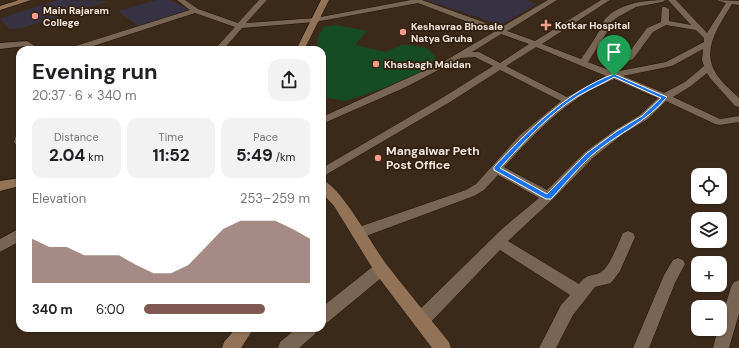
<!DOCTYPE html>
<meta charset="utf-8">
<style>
body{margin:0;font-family:"DM Sans",sans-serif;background:#f2f2f2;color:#202124;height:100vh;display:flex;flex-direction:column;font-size:15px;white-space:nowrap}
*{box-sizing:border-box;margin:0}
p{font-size:13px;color:#757577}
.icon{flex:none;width:22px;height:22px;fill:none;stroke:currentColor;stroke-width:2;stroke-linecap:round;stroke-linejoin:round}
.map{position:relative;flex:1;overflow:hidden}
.panel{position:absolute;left:16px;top:46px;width:310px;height:286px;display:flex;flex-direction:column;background:#fff;border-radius:12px;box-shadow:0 1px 3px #0004}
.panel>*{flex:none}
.tools{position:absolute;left:691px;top:168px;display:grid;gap:8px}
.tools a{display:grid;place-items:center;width:36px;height:36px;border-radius:8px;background:#fff;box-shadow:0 1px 3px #0004;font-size:20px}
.pin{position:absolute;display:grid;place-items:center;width:34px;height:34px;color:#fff;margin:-41px -17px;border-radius:50% 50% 50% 0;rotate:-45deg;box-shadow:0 0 4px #0007}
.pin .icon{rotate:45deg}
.round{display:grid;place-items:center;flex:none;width:42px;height:42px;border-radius:12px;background:#f2f2f2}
.overview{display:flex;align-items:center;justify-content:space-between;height:68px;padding:0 16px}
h1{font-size:22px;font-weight:700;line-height:30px}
.metrics{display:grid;grid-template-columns:repeat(3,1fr);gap:6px;height:68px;padding:4px 16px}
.metrics div{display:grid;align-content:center;border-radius:10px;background:#f2f2f2;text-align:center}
.metrics b{font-size:17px;font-weight:700}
.metrics small{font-size:11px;font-weight:400}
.metrics p{font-size:11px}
.chart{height:112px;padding:8px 16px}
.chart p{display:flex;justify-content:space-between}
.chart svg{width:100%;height:72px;margin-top:4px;fill:#7f5952;opacity:.7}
ul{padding:0 16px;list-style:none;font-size:13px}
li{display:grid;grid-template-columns:64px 48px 1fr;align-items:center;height:30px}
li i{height:10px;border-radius:5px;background:#7f5952}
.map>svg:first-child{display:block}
.education{fill:#373243}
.green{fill:#164c24}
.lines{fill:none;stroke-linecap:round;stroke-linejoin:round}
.street-casing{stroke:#221204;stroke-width:1}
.secondary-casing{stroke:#221204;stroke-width:1}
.street{fill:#796553;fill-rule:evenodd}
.secondary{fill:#927357;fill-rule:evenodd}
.route{fill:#1a73e8;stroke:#fff;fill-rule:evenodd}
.poi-dot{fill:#f49d8b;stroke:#312010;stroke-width:1.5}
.labels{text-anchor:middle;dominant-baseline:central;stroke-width:3.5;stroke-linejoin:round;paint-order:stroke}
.far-poi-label{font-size:10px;font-weight:bold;fill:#f2e6dc;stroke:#312010;text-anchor:start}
.poi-label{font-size:12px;font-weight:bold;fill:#f2e6dc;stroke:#312010;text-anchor:start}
</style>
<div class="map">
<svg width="739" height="348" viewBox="0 0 739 348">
<rect width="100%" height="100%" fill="#3b2a1a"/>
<!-- education -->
<g class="education">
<polygon points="59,0 109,1 22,28 10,29 0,19 16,13"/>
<polygon points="156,0 169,0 190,10 138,26 118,11"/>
<polygon points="426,0 527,0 537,4 501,25"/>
</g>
<!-- green -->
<polygon class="green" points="335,25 367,31 355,45 385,52 402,45 408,45 427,48 436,58 423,71 379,90 345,101 324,97 322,96 322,50 316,50 319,34 324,27"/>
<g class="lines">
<!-- street casing -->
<g class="street-casing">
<g id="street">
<path d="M177,0H185L198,9L238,23L259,0H267L246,23L315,18L411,0H422L500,28L548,0H557L507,31L535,41L601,0H610L542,44L581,59C587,50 593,42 598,33C601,29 602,23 605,19C620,3 645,0 666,0L662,2L636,7L618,17L611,22L607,32L588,62L614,72L666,62L704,42V38L696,30L666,25L653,32L633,59L617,66H611L610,64L611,62L627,55L647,28L661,22L662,7H665L669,9V21L691,25L668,0H676L707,33L726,3L716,0L739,1V5L732,4C719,26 700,50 717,75C723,84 732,91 739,98V107L735,106L710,78L707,73L691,86L673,97L720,119L739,116V122L719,125L715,124L666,101L648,119L623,134L593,158L552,200L508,241L579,284C590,271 591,278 601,272C610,267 618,243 623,233L628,231L633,233L635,237L620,271L611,283L595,287L573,315L556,348H539L561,305L570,295L500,250L427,326L421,328L415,326L413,320L415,314L503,228L539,198L498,175L484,190L474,196L358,239L353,237L351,233L353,229L466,190L476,184L520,135L561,101L500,70L450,102L322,177V168L442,98L493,66L475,57L461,58L406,87L322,124V117L443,62L494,32L418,3L315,22L242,28L223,50H214L235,27L195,13L81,50H68L69,48L190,10ZM501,34L529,44L500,63L479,52H472ZM536,47L606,76L567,97L506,66ZM703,49L702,60L704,66L685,82L664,93L623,76L672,66ZM614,79L658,98L640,115L615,130L585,152L547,190L504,167C527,142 550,117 578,98C589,90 602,85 614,79Z"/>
<polygon points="27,41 41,50 31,50 25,46 0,49 0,43"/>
<polygon points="20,134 20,146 16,145 14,142 16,135"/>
<polygon points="20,228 20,241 0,252 0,239"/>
<polygon points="678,258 683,260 685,264 675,283 649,348 633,348 664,275 673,260"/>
<polygon points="381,263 386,264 388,269 386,274 328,322 322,325 322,307 376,264"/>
<polygon points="739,280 739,314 729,348 713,348 718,329 720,329 720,324 731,287 734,282"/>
<polygon points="297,328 317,328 315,334 299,348 278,348 280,342"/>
</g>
</g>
<!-- secondary casing -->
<g class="secondary-casing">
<g id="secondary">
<polygon points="19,0 31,0 0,10 0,6"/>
<polygon points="321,0 329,0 304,50 296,50"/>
<polygon points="20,178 20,186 0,191 0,181"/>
<path d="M322,180C342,187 373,247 387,265C407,291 428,316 449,342L451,348H432L376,274L334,206L322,193Z"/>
<polygon points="236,328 254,328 241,348 222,348 224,342"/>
</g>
</g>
<!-- street -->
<use href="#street" class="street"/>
<!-- secondary -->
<use href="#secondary" class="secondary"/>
</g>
<!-- route -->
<path class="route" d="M614,74L667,97C646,123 616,134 591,156C577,169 564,185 551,199H546L494,170V167C528,131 567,91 614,74ZM614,77L661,98L642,116L617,131L587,153L547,194L500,168C524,142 549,114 578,96C590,89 602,84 614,77Z"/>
<!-- markers -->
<g class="poi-dot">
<circle cx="35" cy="16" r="4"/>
<path d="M544 19h4v4h4v4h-4v4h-4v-4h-4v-4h4z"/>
<circle cx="403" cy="32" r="4"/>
<circle cx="376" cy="64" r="4"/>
<circle cx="378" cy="158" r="4"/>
</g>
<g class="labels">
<!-- far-poi labels -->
<g class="far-poi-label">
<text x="43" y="10">Main Rajaram<tspan x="43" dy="12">College</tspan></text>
<text x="555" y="25">Kotkar Hospital</text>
<text x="411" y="26">Keshavrao Bhosale<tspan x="411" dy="12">Natya Gruha</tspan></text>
<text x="384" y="64">Khasbagh Maidan</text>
</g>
<!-- poi labels -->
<g class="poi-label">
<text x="386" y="151">Mangalwar Peth<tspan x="386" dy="14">Post Office</tspan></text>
</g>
</g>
</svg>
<div class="tools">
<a><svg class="icon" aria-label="locate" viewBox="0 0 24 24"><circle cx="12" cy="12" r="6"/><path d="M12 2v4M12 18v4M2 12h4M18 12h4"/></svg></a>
<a><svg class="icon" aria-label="layers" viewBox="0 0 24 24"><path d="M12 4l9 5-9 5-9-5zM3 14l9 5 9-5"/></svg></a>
<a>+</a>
<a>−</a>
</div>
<div class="pin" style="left:614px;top:76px;background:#1e9e55"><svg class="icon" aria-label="arrive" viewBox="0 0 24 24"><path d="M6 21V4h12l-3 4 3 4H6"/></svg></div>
<section class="panel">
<div class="overview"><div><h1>Evening run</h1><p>20:37 · 6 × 340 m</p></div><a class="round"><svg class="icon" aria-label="share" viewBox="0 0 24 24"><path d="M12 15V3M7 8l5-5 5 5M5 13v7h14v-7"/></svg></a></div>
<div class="metrics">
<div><p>Distance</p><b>2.04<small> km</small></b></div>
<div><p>Time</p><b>11:52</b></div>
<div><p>Pace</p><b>5:49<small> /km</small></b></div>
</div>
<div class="chart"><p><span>Elevation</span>253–259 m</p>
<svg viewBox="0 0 160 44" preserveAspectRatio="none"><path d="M0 44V17L10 22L20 22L30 27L40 27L50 27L60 33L70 38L80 38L90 33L100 22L110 11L120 6L130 6L140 6L150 11L160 17V44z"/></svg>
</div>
<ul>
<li><b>340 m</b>6:00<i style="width:73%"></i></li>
</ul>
</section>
</div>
